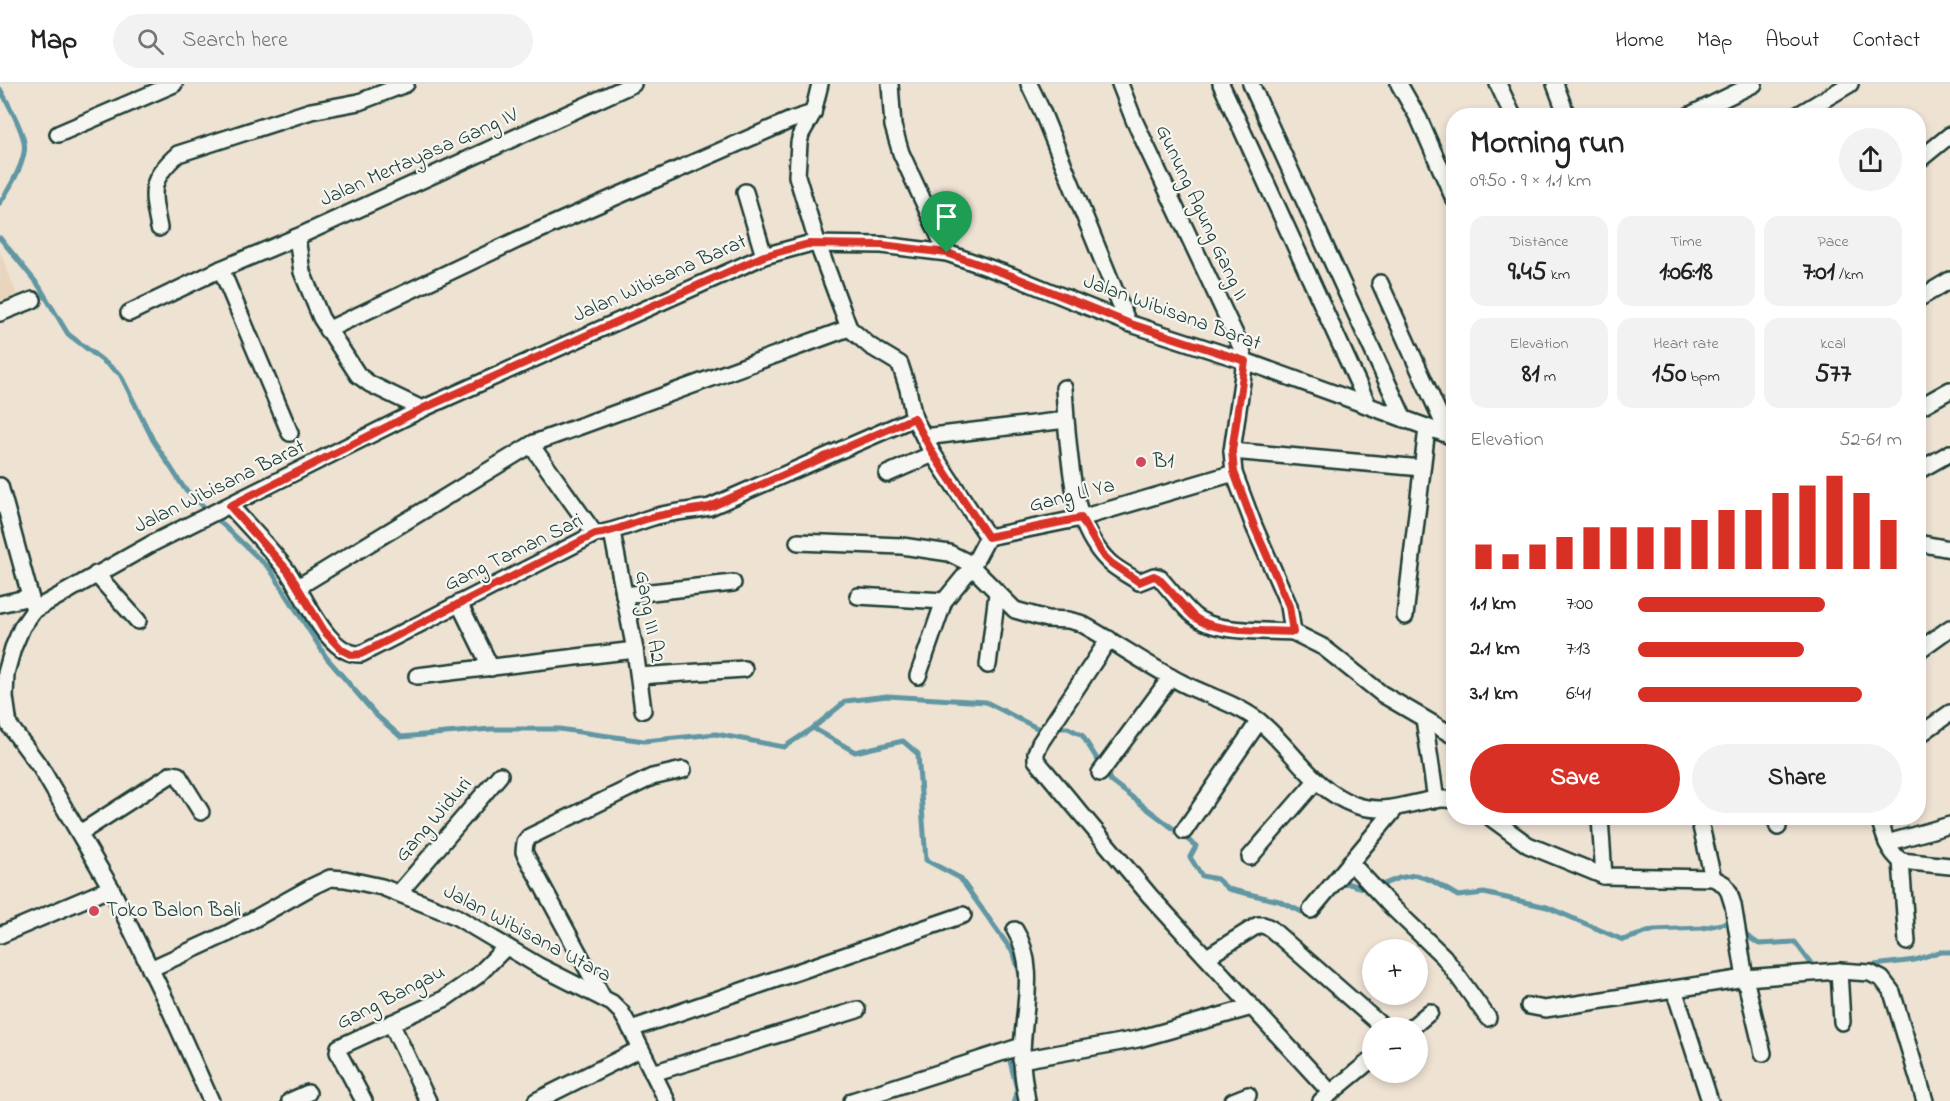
<!DOCTYPE html>
<meta charset="utf-8">
<style>
body{margin:0;font-family:"Indie Flower",sans-serif;background:#f2f2f2;color:#222;height:100vh;display:flex;flex-direction:column;font-size:22px;white-space:nowrap}
*{box-sizing:border-box;margin:0}
p{font-size:20px;color:#767676}
.icon{flex:none;width:33px;height:33px;fill:none;stroke:currentColor;stroke-width:2;stroke-linecap:round;stroke-linejoin:round}
.map{position:relative;flex:1;overflow:hidden}
.drawer{position:absolute;left:1446px;top:24px;width:480px;height:717px;display:flex;flex-direction:column;background:#fff;border-radius:24px;box-shadow:0 3px 9px #0003}
.drawer>*{flex:none}
.controls{position:absolute;left:1362px;top:855px;display:grid;gap:12px}
.controls a{display:grid;place-items:center;width:66px;height:66px;border-radius:50%;background:#fff;box-shadow:0 3px 9px #0003;font-size:30px}
.pin{position:absolute;display:grid;place-items:center;width:51px;height:51px;color:#fff;margin:-62px -26px;border-radius:50% 50% 50% 0;rotate:-45deg;box-shadow:0 0 6px #0007}
.pin .icon{rotate:45deg}
.round{display:grid;place-items:center;flex:none;width:63px;height:63px;border-radius:32px;background:#f2f2f2}
.summary{display:flex;align-items:center;justify-content:space-between;height:102px;padding:0 24px}
h1{font-size:33px;font-weight:700;line-height:45px}
.stats{display:grid;grid-template-columns:repeat(3,1fr);gap:9px;height:102px;padding:6px 24px}
.stats div{display:grid;align-content:center;border-radius:15px;background:#f2f2f2;text-align:center}
.stats b{font-size:26px;font-weight:700}
.stats small{font-size:16px;font-weight:400}
.stats p{font-size:16px}
.chart{height:168px;padding:12px 24px}
.chart p{display:flex;justify-content:space-between}
.chart svg{width:100%;height:108px;margin-top:6px;stroke:#d93025;stroke-width:6}
.action{display:flex;gap:12px;margin-top:auto;padding:12px 24px}
.action a{flex:1;height:69px;border-radius:36px;background:#d93025;color:#fff;font-size:24px;font-weight:700;line-height:69px;text-align:center}
.action a+a{background:#f2f2f2;color:#222}
ul{padding:0 24px;list-style:none;font-size:20px}
li{display:grid;grid-template-columns:96px 72px 1fr;align-items:center;height:45px}
li i{height:15px;border-radius:8px;background:#d93025}
header{display:flex;align-items:center;gap:36px;box-sizing:border-box;height:84px;padding:0 30px;background:#fff;border-bottom:2px solid #e0e0e0}
header strong{font-size:28px}
nav{display:flex;gap:33px;margin-inline-start:auto;font-size:21px}
.search{width:420px;height:54px;background:#f2f2f2;display:flex;align-items:center;gap:15px;box-sizing:border-box;padding:0 21px;border-radius:33px;color:#767676;font-size:22px}
.map>svg:first-child{display:block}
.built{fill:#e9d4be}
.lines{fill:none;stroke-linecap:round;stroke-linejoin:round}
.stream{stroke:#6097a3;stroke-width:5}
.minor-casing{stroke:#1f3d34;stroke-width:20}
.minor{stroke:#f6f6f2;stroke-width:15}
.route-casing{stroke:#fff;stroke-width:12}
.route{stroke:#d93025;stroke-width:8}
.poi-dot{fill:#d1495b;stroke:#f6f6f2;stroke-width:2}
.labels{text-anchor:middle;dominant-baseline:central;stroke-width:4.5;stroke-linejoin:round;paint-order:stroke}
.street-label{font-size:21px;fill:#1f3d34;stroke:#f6f6f2}
.poi-label{font-size:21px;fill:#1f3d34;stroke:#f6f6f2;text-anchor:start}
</style>
<header>
<strong>Map</strong>
<div class="search"><svg class="icon" aria-label="search" viewBox="0 0 24 24"><circle cx="10" cy="10" r="6"/><path d="M15 15l6 6"/></svg>Search here</div>
<nav><a>Home</a><a>Map</a><a>About</a><a>Contact</a></nav>
</header>
<div class="map">
<svg width="1950" height="1017" viewBox="0 0 1950 1017">
<rect width="100%" height="100%" fill="#eee2d3"/>
<filter id="ink" filterUnits="userSpaceOnUse"><feTurbulence type="fractalNoise" baseFrequency=".0167" numOctaves="2"/><feDisplacementMap in="SourceGraphic" scale="12" xChannelSelector="R" yChannelSelector="G"/><feConvolveMatrix kernelMatrix="1 2 1 2 8 2 1 2 1" color-interpolation-filters="sRGB"/></filter>
<g filter="url(#ink)">
<!-- built -->
<polygon class="built" points="0,167 18,214 0,220"/>
<g class="lines">
<!-- stream -->
<g class="stream">
<path d="M0,5C8,19 21,42 24,58C28,75 9,105 0,119"/>
<polyline points="0,154 39,202 68,250 120,290 153,356 184,404 270,485 326,573 376,631 401,653 491,645 559,645 644,657 716,650 784,663 813,644 855,668 903,657 918,670 926,776 960,794 1014,870 1021,894"/>
<polyline points="813,644 846,617 887,612 986,618 1037,644 1068,644 1082,651 1111,697 1196,762 1190,773 1202,792 1217,795 1228,805 1279,817 1302,828 1309,823"/>
<polyline points="1334,807 1346,799 1369,806 1399,794 1415,791 1431,796 1458,812 1484,809 1547,823 1623,856 1654,846 1702,844 1726,839 1734,843"/>
<polyline points="1741,848 1759,860 1795,858 1813,882 1819,884"/>
<polyline points="1866,882 1915,876 1939,868 1950,868"/>
<polyline points="1008,969 1017,1005 1014,1017"/>
</g>
<!-- minor casing -->
<g class="minor-casing">
<g id="minor">
<polyline points="820,0 813,29 801,50 799,59 797,92 818,161 849,244 870,262 900,280 908,305 914,334 924,353 933,370 988,453 972,483 944,517 918,592"/>
<polyline points="890,0 893,42 901,69 947,169"/>
<polyline points="1029,0 1041,25 1128,239"/>
<polyline points="1120,0 1134,36 1241,263 1245,277 1232,367 1234,389 1254,442 1289,522 1293,548 1323,563 1382,610 1454,652"/>
<polyline points="1221,0 1368,321"/>
<polyline points="1251,0 1404,335"/>
<polyline points="1399,0 1419,35 1454,115"/>
<polyline points="1498,0 1513,32"/>
<polyline points="1555,0 1567,32"/>
<polyline points="1688,32 1754,0"/>
<polyline points="1796,32 1850,0"/>
<polyline points="58,50 174,0"/>
<polyline points="1918,77 1950,51"/>
<polyline points="745,108 764,172"/>
<path d="M159,144C152,108 148,96 178,70L311,27L359,18L406,0"/>
<polyline points="297,153 302,188 321,234 358,291 370,300 422,325"/>
<polyline points="221,185 290,349"/>
<polyline points="1380,199 1449,352"/>
<polyline points="1918,215 1950,196"/>
<polyline points="0,229 33,216"/>
<polyline points="129,229 221,185 297,153 633,0"/>
<polyline points="327,246 517,156 791,36 813,29"/>
<polyline points="1064,304 1066,336"/>
<polyline points="1918,324 1950,306"/>
<path d="M924,353L1066,336C1071,384 1072,441 1108,477C1117,486 1129,491 1139,498L1154,492L1159,493C1170,506 1181,520 1193,531C1214,550 1266,546 1293,548"/>
<polyline points="531,361 595,450"/>
<polyline points="1232,367 1422,384"/>
<polyline points="1918,387 1950,369"/>
<polyline points="887,390 933,370"/>
<polyline points="0,402 34,526"/>
<path d="M230,422C249,442 268,462 285,484C304,508 326,572 361,570L595,450C615,448 631,440 650,434C669,428 690,427 710,423L914,334"/>
<polyline points="612,448 635,566 643,626"/>
<polyline points="988,453 1081,434 1234,389"/>
<path d="M798,458L902,462L949,469L967,478L1015,526L1047,535L1068,536L1080,539C1115,558 1147,581 1182,599C1207,612 1238,620 1260,638C1292,664 1313,706 1355,721C1393,734 1422,710 1454,716"/>
<polyline points="1918,459 1950,465"/>
<polyline points="96,490 138,537"/>
<polyline points="298,503 534,359 849,244"/>
<polyline points="624,511 733,499"/>
<polyline points="858,512 944,517"/>
<polyline points="459,519 491,584"/>
<polyline points="0,520 30,513"/>
<polyline points="1405,532 1427,344"/>
<polyline points="1109,555 1040,659 1036,669 1036,676 1150,812 1331,1009"/>
<polyline points="1918,567 1950,544"/>
<polyline points="988,581 997,510"/>
<polyline points="417,592 635,566"/>
<polyline points="639,592 744,585"/>
<polyline points="1424,635 1436,716"/>
<polyline points="1918,652 1950,629"/>
<polyline points="1100,689 1171,593"/>
<polyline points="1491,734 1528,761 1604,792 1713,794 1724,800 1729,808 1733,821 1745,894 1763,969"/>
<polyline points="1600,734 1604,792"/>
<polyline points="1699,734 1713,794"/>
<polyline points="1776,734 1778,743"/>
<path d="M1879,734C1884,750 1887,766 1901,777"/>
<polyline points="1184,747 1259,637"/>
<polyline points="80,749 172,690 178,691 201,728"/>
<polyline points="1887,759 1950,741"/>
<polyline points="1250,773 1316,697"/>
<polyline points="1901,777 1907,858"/>
<polyline points="1901,777 1950,782"/>
<polyline points="1350,778 1388,819 1444,873 1488,934"/>
<polyline points="399,809 500,691"/>
<polyline points="1311,826 1395,725"/>
<path d="M1015,846C1039,884 1021,933 1022,975C1022,989 1025,1003 1027,1017"/>
<polyline points="0,851 111,804"/>
<polyline points="1207,873 1258,841 1263,841 1270,844 1384,944"/>
<polyline points="150,885 229,849 313,802 330,794 345,795 382,803 455,832 539,882 612,919 621,928 631,945 667,1017"/>
<polyline points="1839,887 1842,938"/>
<polyline points="1674,905 1710,1017"/>
<polyline points="603,914 524,768 525,758 529,753 652,693 683,686"/>
<polyline points="1529,922 1545,925 1745,894 1839,887 1870,889 1882,895 1892,908 1925,1017"/>
<polyline points="391,939 428,1017"/>
<polyline points="1411,944 1430,928"/>
<polyline points="631,945 963,831"/>
<polyline points="1021,976 1138,955 1252,923"/>
<polyline points="653,989 857,926"/>
<polyline points="211,1017 168,921 111,804 41,684 9,641 5,613 6,589 13,564 22,543 34,526 153,459 422,325 764,172 808,160 882,161 947,169 1012,192 1128,239 1245,277 1454,353"/>
<polyline points="290,1017 308,1009"/>
<polyline points="364,1017 338,968 339,963 444,915 477,892 506,863"/>
<polyline points="536,1017 640,965"/>
<polyline points="852,1017 1022,962"/>
<polyline points="1233,1017 1248,1011"/>
<polyline points="1321,1017 1372,975"/>
</g>
</g>
<!-- minor -->
<use href="#minor" class="minor"/>
</g>
</g>
<g class="lines" filter="url(#ink)">
<!-- route casing -->
<g class="route-casing">
<path id="route" d="M808,160L882,161L947,169L1012,192L1128,239L1245,277L1232,367L1234,388L1254,442L1289,522L1293,548C1266,546 1214,550 1193,532C1181,520 1170,506 1158,494L1154,492L1139,498L1111,479L1102,470L1081,434L988,453L933,370L914,334L710,423C690,427 670,428 650,434C631,439 615,448 595,450L361,570L352,571L342,566L324,547L288,487L230,422L422,325L764,172Z"/>
</g>
<!-- route -->
<use href="#route" class="route"/>
</g>
<!-- markers -->
<g class="poi-dot">
<circle cx="1141" cy="378" r="6"/>
<circle cx="94" cy="827" r="6"/>
</g>
<g class="labels">
<!-- street labels -->
<g class="street-label">
<text transform="translate(419 74) rotate(-24)">Jalan Mertayasa Gang IV</text>
<text transform="translate(1201 129) rotate(65)">Gunung Agung Gang II</text>
<text transform="translate(660 195) rotate(-24)">Jalan Wibisana Barat</text>
<text transform="translate(1172 229) rotate(20)">Jalan Wibisana Barat</text>
<text transform="translate(220 403) rotate(-26)">Jalan Wibisana Barat</text>
<text transform="translate(1072 412) rotate(-14)">Gang Ll Ya</text>
<text transform="translate(514 469) rotate(-26)">Gang Taman Sari</text>
<text transform="translate(649 533) rotate(80)">Gang III A2</text>
<text transform="translate(434 736) rotate(-49)">Gang Widuri</text>
<text transform="translate(527 850) rotate(28)">Jalan Wibisana Utara</text>
<text transform="translate(391 914) rotate(-27)">Gang Bangau</text>
</g>
<!-- poi labels -->
<g class="poi-label">
<text x="1153" y="378">B1</text>
<text x="106" y="827">Toko Balon Bali</text>
</g>
</g>
</svg>
<div class="controls">
<a>+</a>
<a>−</a>
</div>
<div class="pin" style="left:947px;top:169px;background:#1e9e55"><svg class="icon" aria-label="arrive" viewBox="0 0 24 24"><path d="M6 21V4h12l-3 4 3 4H6"/></svg></div>
<section class="drawer">
<div class="summary"><div><h1>Morning run</h1><p>09:50 · 9 × 1.1 km</p></div><a class="round"><svg class="icon" aria-label="share" viewBox="0 0 24 24"><path d="M12 15V3M7 8l5-5 5 5M5 13v7h14v-7"/></svg></a></div>
<div class="stats">
<div><p>Distance</p><b>9.45<small> km</small></b></div>
<div><p>Time</p><b>1:06:18</b></div>
<div><p>Pace</p><b>7:01<small> /km</small></b></div>
</div>
<div class="stats">
<div><p>Elevation</p><b>81<small> m</small></b></div>
<div><p>Heart rate</p><b>150<small> bpm</small></b></div>
<div><p>kcal</p><b>577</b></div>
</div>
<div class="chart"><p><span>Elevation</span>52–61 m</p>
<svg viewBox="0 0 160 44" preserveAspectRatio="none"><path d="M5 44V34M15 44V38M25 44V34M35 44V31M45 44V27M55 44V27M65 44V27M75 44V27M85 44V24M95 44V20M105 44V20M115 44V13M125 44V10M135 44V6M145 44V13M155 44V24"/></svg>
</div>
<ul>
<li><b>1.1 km</b>7:00<i style="width:71%"></i></li>
<li><b>2.1 km</b>7:13<i style="width:63%"></i></li>
<li><b>3.1 km</b>6:41<i style="width:85%"></i></li>
</ul>
<div class="action"><a>Save</a><a>Share</a></div>
</section>
</div>
